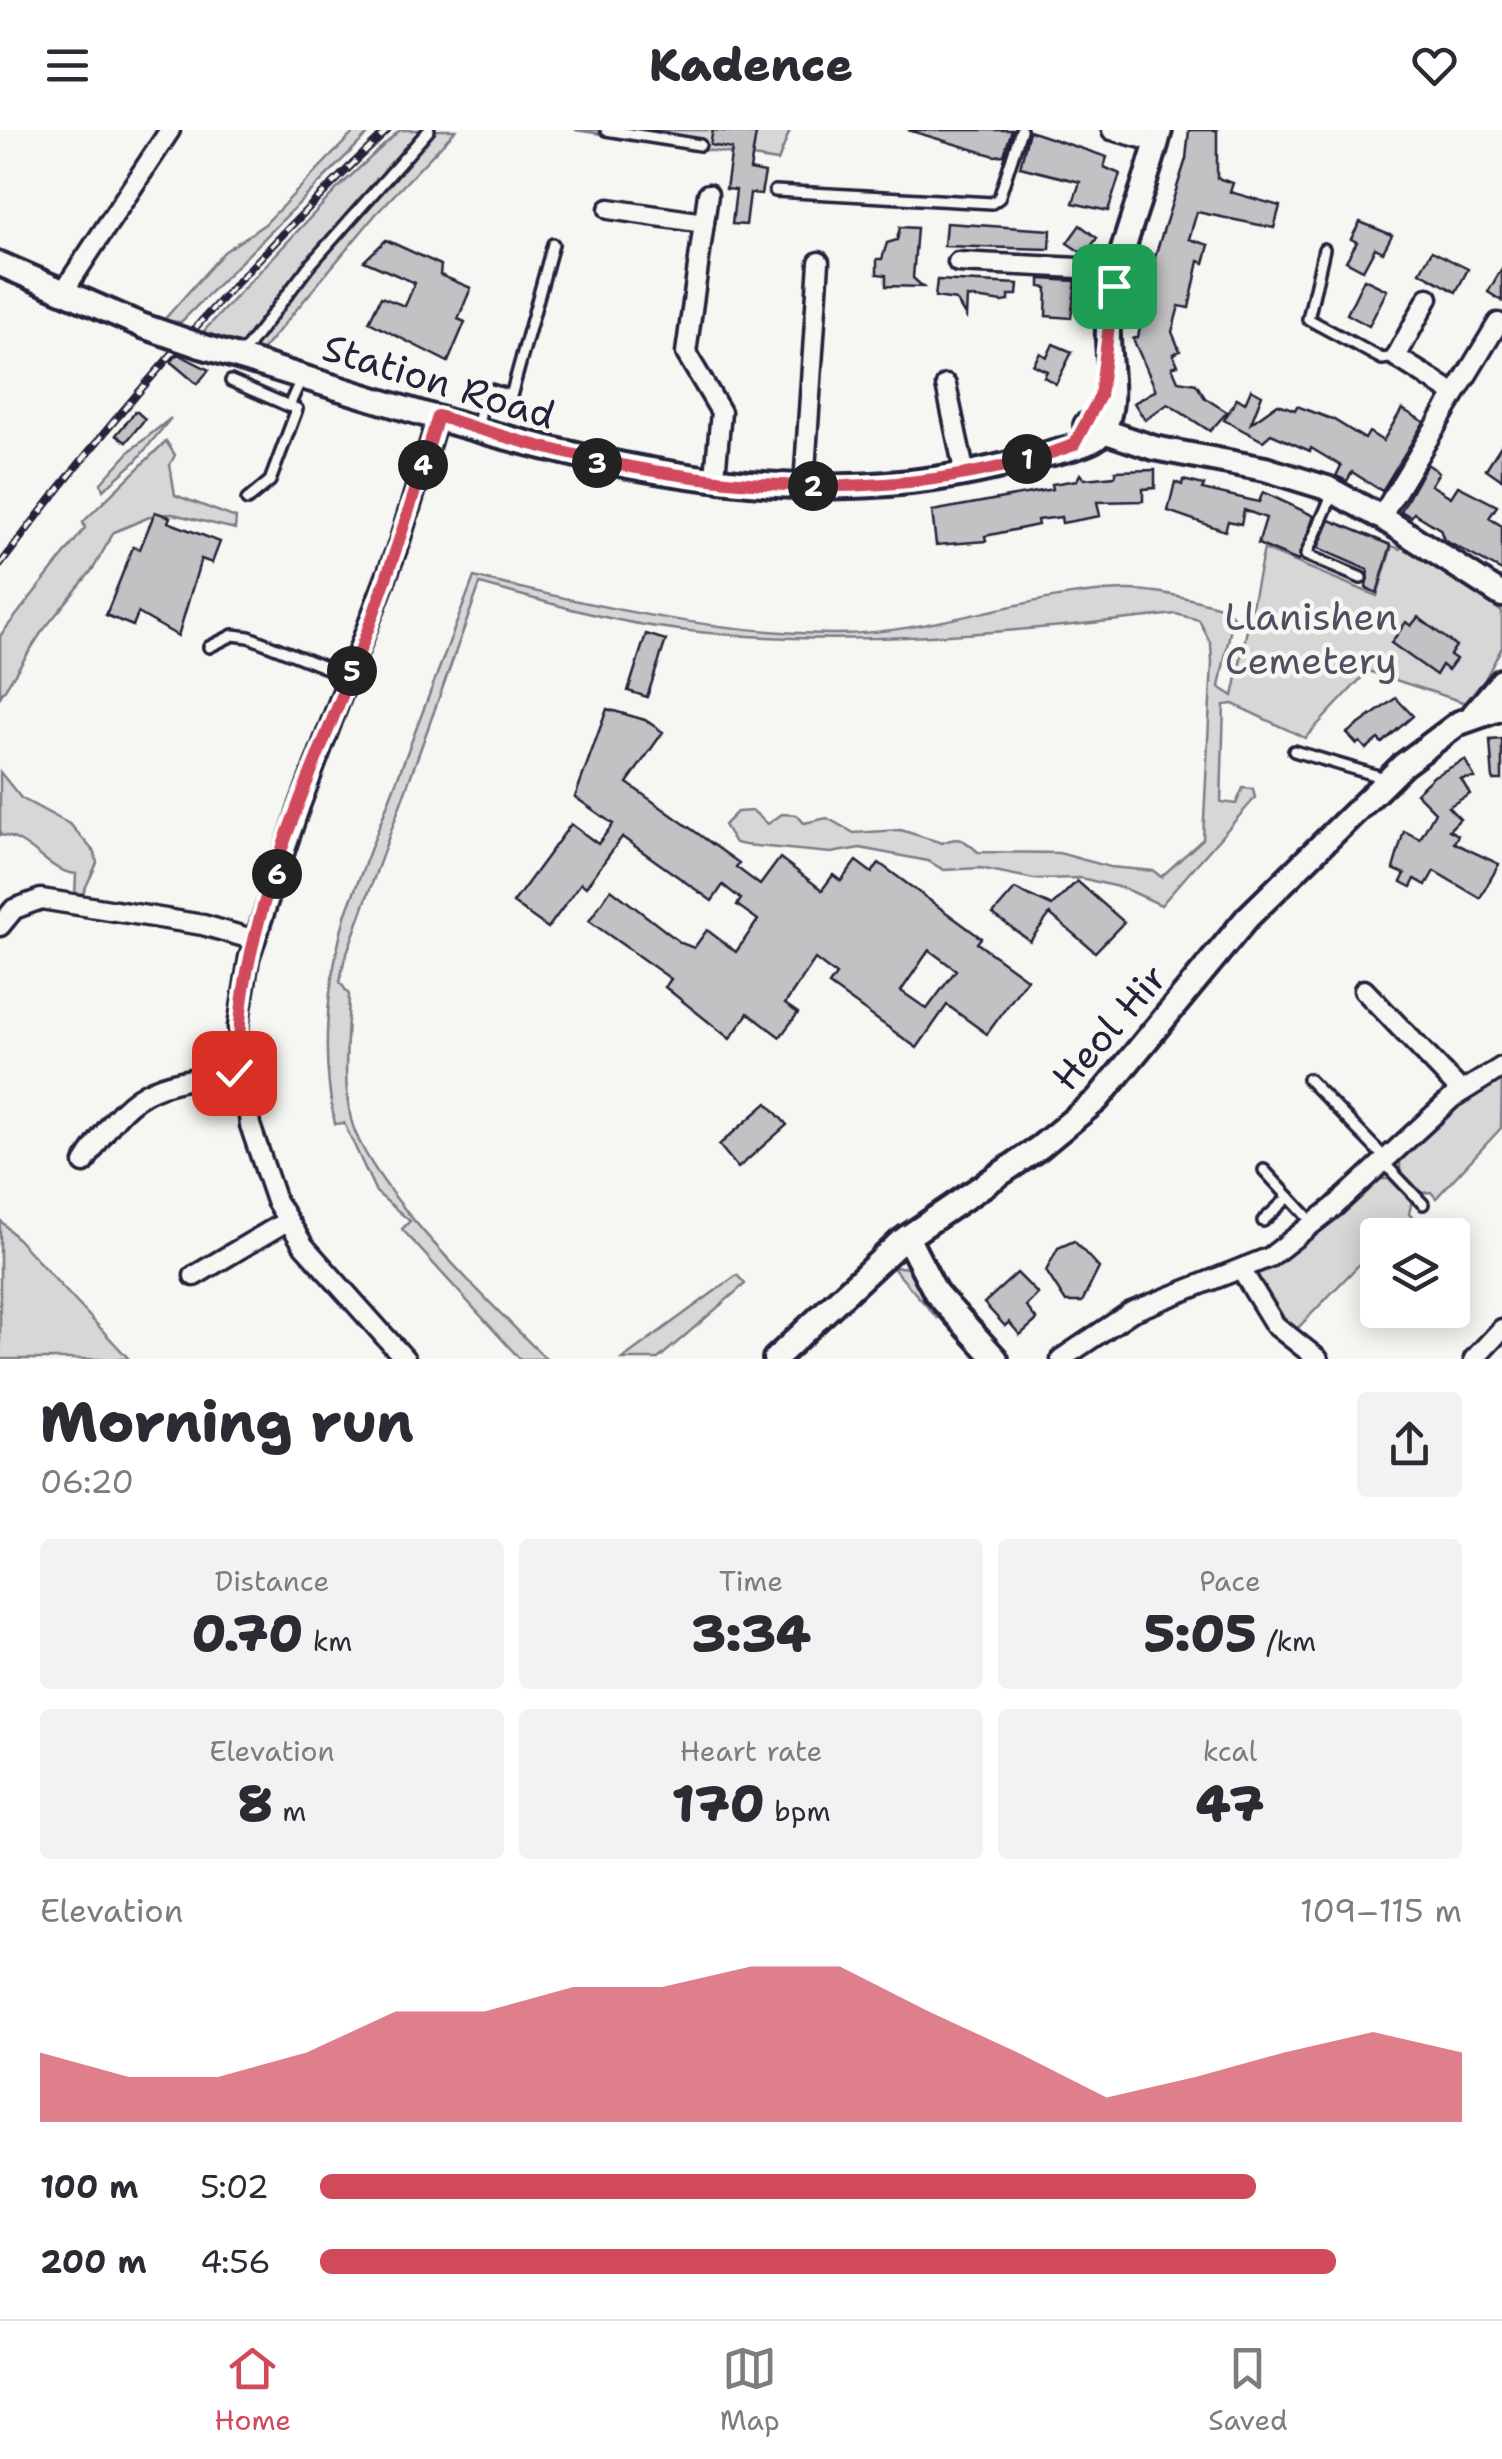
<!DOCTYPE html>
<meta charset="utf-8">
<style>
body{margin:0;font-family:"Shantell Sans",sans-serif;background:#f2f2f3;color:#2b2b33;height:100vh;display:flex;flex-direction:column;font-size:38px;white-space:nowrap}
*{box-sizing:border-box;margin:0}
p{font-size:32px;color:#7c7c81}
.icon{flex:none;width:55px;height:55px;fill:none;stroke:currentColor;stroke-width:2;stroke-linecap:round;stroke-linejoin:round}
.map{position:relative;height:1229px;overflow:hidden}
.side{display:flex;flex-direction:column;background:#fff;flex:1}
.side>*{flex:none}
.fabs{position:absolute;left:1360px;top:1088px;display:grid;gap:20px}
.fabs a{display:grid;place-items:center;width:110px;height:110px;border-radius:10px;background:#fff;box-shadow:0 5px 25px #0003;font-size:50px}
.pin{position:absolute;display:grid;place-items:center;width:85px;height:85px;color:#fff;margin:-42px;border-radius:20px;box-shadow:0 5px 15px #0006}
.km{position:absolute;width:50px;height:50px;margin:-25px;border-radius:50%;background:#222;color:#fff;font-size:28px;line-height:50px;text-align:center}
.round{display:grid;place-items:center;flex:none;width:105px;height:105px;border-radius:10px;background:#f2f2f3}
.overview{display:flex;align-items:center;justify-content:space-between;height:170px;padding:0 40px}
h1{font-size:55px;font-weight:800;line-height:75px}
.stats{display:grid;grid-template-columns:repeat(3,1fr);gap:15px;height:170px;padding:10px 40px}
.stats div{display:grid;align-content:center;border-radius:10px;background:#f2f2f3;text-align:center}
.stats b{font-size:50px;font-weight:800}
.stats small{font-size:28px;font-weight:400}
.stats p{font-size:28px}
.chart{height:280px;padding:20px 40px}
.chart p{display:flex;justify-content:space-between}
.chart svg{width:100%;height:180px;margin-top:10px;fill:#d1495b;opacity:.7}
ul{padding:0 40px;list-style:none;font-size:32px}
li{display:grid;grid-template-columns:160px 120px 1fr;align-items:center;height:75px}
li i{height:25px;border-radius:12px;background:#d1495b}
header{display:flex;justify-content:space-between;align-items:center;height:130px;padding:0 40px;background:#fff;font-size:45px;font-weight:800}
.dock{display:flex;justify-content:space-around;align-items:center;height:140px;border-top:2px solid #e1e1e2;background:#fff;font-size:28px;color:#7c7c81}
.dock a{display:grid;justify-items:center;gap:5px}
.dock .on{color:#d1495b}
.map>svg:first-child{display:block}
.green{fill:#d7d7d7;stroke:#7c7c89;stroke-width:2.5}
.building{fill:#c2c2c4;stroke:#22223b;stroke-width:2.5;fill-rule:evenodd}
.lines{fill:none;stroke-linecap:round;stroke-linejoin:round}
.lane-casing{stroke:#22223b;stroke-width:16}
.street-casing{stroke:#22223b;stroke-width:25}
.secondary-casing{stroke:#22223b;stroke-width:30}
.lane{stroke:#f6f6f2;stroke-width:9}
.street{stroke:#f6f6f2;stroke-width:18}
.secondary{stroke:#f6f6f2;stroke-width:22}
.rail-casing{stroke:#22223b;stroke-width:8}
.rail{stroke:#f6f6f2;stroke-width:4;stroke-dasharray:11;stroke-linecap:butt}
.secondary-bridge-casing{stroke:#22223b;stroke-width:30;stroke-linecap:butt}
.secondary-bridge{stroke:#f6f6f2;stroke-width:22}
.route-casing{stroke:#fff;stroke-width:20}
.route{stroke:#d1495b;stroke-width:12}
.labels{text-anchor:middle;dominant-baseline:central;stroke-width:9;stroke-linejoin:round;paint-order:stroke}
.street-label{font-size:38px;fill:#22223b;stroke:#f6f6f2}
.park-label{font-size:38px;fill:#4f4f62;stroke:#f6f6f2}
</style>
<header><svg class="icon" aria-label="menu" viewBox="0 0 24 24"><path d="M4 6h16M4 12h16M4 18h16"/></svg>Kadence<svg class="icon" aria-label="heart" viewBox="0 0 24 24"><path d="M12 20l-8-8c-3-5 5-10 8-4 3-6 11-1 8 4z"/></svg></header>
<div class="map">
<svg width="1502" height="1229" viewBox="0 0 1502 1229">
<rect width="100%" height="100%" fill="#f6f6f2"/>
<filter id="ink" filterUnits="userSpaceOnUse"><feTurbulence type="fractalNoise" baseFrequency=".01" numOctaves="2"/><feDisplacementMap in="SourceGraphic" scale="20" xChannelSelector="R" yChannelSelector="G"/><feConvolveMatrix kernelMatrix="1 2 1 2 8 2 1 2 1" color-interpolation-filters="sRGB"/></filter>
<g filter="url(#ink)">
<!-- green -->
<g class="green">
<polygon points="356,0 372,0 181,192 163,191 224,122 265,94"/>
<polygon points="400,0 456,0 376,84 261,222 202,203 338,58"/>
<polygon points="575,0 790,0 778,31"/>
<polygon points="171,288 135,332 103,360 101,353 131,320"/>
<polygon points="166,311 175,325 170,335 175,365 236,388 235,399 173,384 154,385 114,402 93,439 41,503 0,567 0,506 85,398 83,392"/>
<path d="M1403,414L1502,482V517L1475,568L1469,574L1368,541L1305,608L1233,574L1224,575L1221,672L1236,674L1243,658L1253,659L1255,668L1161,775L1126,759L1081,748L1034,749L980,738L944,740L928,731L860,718L831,723L745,715L735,713L724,695L737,682L753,681L768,694L782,684L797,685L804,693L827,688L854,703L901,700L942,713C959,705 965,710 978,722L1059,723L1110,737L1154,741L1161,747L1203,709L1212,532L1211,514L1199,490L1176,484C1002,503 824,522 650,496C593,487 536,469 480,454L344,831L340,852L349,865C348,905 342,951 351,989C368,1058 494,1176 546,1229H520L402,1099L410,1091L376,1062L344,993L335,994C320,922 327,856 345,786L474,447C590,475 711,503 832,504C931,505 1026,463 1124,460C1158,459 1196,470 1228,479L1233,487L1219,557L1233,566L1264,419L1377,466L1392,416L1401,419Z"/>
<path d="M0,642L21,668L71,695L95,723L97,733L83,763L75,765L76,744C47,742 30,707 0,705Z"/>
<polygon points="1502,946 1501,998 1436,1068 1431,1062 1420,1063 1400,1042 1400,1029 1466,968"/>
<polygon points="1378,1049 1391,1049 1412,1070 1409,1084 1415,1090 1393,1105 1378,1105 1377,1116 1292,1204 1253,1148"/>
<polygon points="0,1090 129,1229 0,1229"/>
<polygon points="903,1137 911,1140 938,1189 893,1138"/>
<polygon points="737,1145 745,1154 658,1229 622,1229"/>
</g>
<!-- building -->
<g class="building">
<polygon points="713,0 756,4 750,40 765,43 761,64 750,63 746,95 732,94 736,60 726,59 732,19 710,15"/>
<polygon points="908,0 1012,0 1004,25 995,26"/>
<polygon points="1189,0 1217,0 1217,48 1233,53 1230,62 1280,76 1274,98 1197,82 1189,109 1209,115 1204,133 1199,131 1189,178 1179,176 1172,202 1180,221 1173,224 1178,235 1172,237 1178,251 1196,254 1205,268 1227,282 1210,301 1168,274 1145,290 1134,273 1156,260 1133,209 1138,207 1156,123 1186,29"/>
<polygon points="1029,1 1107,27 1104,37 1120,44 1108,81 1073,73 1080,52 1020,37"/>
<polygon points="1360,92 1392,105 1383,122 1375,118 1363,140 1346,131 1357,112 1351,109"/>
<polygon points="946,93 1051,100 1050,119 944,116"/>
<polygon points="1080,95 1097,108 1085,125 1067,113"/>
<polygon points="900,97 917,98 913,148 923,157 886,156 886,145 877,144 877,129 882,129 887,113 897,110"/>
<polygon points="386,110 441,135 440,145 471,158 458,189 465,192 448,232 369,192 381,167 405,176 415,153 364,131"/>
<polygon points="1432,121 1468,139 1456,162 1420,142"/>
<polygon points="1502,138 1502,171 1488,162"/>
<polygon points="1040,149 1076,151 1071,188 1046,186 1047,158 1040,157"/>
<polygon points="1364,149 1387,160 1369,196 1347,184"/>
<polygon points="937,150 1018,154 1017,165 1009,165 1009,171 1003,172 967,167 966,187 956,170 935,167"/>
<polygon points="1053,214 1072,222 1056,254 1044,247 1047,241 1033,235 1040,223 1047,227"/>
<polygon points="178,224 209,240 197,254 171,232"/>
<polygon points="1251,259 1262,265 1251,293 1278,274 1295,280 1297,276 1334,290 1365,309 1369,302 1383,311 1402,279 1424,292 1382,361 1352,342 1347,351 1336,346 1341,336 1311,318 1310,321 1271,304 1263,311 1224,290 1237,268 1245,273"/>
<polygon points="136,281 145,289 126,312 116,305"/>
<polygon points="1502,314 1502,350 1486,339"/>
<polygon points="1427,334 1439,342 1431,355 1451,367 1458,356 1497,376 1489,388 1502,396 1502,441 1444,410 1440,399 1414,383 1411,387 1401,381"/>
<polygon points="1155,340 1155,358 1143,359 1143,371 1097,372 1100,386 1062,393 1061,387 1037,390 1038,395 985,406 986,411 936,415 932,381 1053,359 1052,354 1077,350 1080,344 1084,349 1115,346 1115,341"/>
<polygon points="1183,350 1204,355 1202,359 1259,372 1263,362 1314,386 1298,431 1258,414 1266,388 1244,380 1241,394 1228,391 1225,401 1168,381 1175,352 1182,355"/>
<polygon points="155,382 170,387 168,392 220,412 212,433 201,429 178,506 138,483 133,496 106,485 133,417 140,419"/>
<polygon points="1330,390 1391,415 1377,463 1366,458 1368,440 1318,418"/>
<polygon points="1418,487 1456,516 1450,525 1456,529 1448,540 1442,535 1436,545 1391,513 1406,492 1411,496"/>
<polygon points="646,504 666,510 647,567 628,561"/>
<polygon points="1396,568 1413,586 1382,613 1378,609 1366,619 1360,612 1357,614 1347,603"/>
<path d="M607,579L645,590L663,602L627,653L739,733L736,737L760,755L780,728L822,760L833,745L841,751L856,731L872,743L879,733L981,808L977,813L1027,849L987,904L947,875L917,918L829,855L836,845L815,829L785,874L798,883L780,907L748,883L730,909L665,857L671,849L589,791L611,759L681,813L694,818L707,800L736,822L758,790L737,775L741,769L723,755L712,771L622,707L586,757L581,753L548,798L513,773L571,694L598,714L613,694L575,667ZM929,820L956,840L927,879L901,861Z"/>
<polygon points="1502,609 1502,650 1493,650 1490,610"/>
<polygon points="1465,630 1475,648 1461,649 1470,664 1448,677 1460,689 1449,700 1458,705 1454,713 1499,734 1480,768 1434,741 1426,755 1415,749 1411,757 1401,752 1405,744 1393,739 1404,701 1420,709 1435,682 1416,663 1434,646"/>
<polygon points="1077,751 1124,792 1095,822 1050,784 1030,811 993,784 1015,759 1052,776"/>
<polygon points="767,973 787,995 738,1038 719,1015"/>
<polygon points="1074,1111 1099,1138 1082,1172 1066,1172 1046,1141 1058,1118"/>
<polygon points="1017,1143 1038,1164 1026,1176 1037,1190 1020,1205 1009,1192 1005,1196 984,1173"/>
</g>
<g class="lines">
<!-- lane casing -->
<g class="lane-casing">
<g id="lane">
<polyline points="606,0 700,15"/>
<polyline points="775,61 992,73 999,68 1021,0"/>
<polyline points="1324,119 1308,189 1382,229 1396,227"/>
<polyline points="242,224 309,136 429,0"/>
<polyline points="231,251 289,276"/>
<polyline points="478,298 484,258 511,266 553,114"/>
<polyline points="1333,363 1306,425 1361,448"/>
<polyline points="247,370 270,351 297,279 289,276 302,247"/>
<polyline points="209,517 233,505 249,507 347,546"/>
<polyline points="1294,621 1385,648"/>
<polyline points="1308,949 1385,1028"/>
<polyline points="1384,1033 1423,1074"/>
<polyline points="1264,1040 1314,1094"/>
<polyline points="1263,1091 1289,1067"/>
</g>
</g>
<!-- street casing -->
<g class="street-casing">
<g id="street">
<polyline points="1112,0 1157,12"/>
<polyline points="708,64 686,223 721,282 715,346"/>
<polyline points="609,79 704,93"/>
<polyline points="958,132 1118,140"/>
<polyline points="63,162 170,0"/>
<polyline points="1428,168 1396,227 1455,264"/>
<polyline points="946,255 965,345"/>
<polyline points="804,355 819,132"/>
<polyline points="1381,387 1498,193"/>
<polyline points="0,796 14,779 41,769 203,795 255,810"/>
<polyline points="1364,860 1461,961"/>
<path d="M84,1033C133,955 151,954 240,942"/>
<polyline points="1242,1141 1275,1195 1318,1229"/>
<polyline points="194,1146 287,1091"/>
<polyline points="405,1229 304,1116 276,1071 250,995 238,897 249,828 300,675 399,413 438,287"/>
<polyline points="1061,1229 1131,1182 1270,1127 1334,1077 1452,968 1502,937"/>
<polyline points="1474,1229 1502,1199"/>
</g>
</g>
<!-- secondary casing -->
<g class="secondary-casing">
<g id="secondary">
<polyline points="0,134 143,196"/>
<path d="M201,216C462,293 745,408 1020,331C1036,326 1089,317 1098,307C1122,278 1106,231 1108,197C1113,129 1144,65 1160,0"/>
<polyline points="1086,295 1154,318 1265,339 1327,358 1381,387 1502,465"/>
<polyline points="1473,585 1502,551"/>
<polyline points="907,1107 936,1163 996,1229"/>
<polyline points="775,1229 900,1112 1040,1017 1097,970 1247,788 1403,635 1459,593 1502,578"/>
</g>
</g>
<!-- lane -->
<use href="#lane" class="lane"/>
<!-- street -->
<use href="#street" class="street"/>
<!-- secondary -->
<use href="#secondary" class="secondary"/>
<!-- rail casing -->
<g class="rail-casing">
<path id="rail" d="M0,435C117,279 247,134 388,0"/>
</g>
<!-- rail -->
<use href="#rail" class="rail"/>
<!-- secondary-bridge casing -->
<g class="secondary-bridge-casing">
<polyline id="secondary-bridge" points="143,196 201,216"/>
</g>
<!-- secondary-bridge -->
<use href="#secondary-bridge" class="secondary-bridge"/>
</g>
</g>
<g class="lines" filter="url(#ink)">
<!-- route casing -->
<g class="route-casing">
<path id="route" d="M234,943L240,942C229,815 312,645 358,526C388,447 414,367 438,286C639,353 870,389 1074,315L1100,266L1114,156"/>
</g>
<!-- route -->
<use href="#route" class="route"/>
</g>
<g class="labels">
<!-- street labels -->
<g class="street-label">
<text transform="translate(439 251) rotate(17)">Station Road</text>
<text transform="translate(1109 897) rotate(-49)">Heol Hir</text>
</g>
<!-- park labels -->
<g class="park-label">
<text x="1311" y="486">Llanishen<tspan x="1311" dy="44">Cemetery</tspan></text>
</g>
</g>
</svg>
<div class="fabs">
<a><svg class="icon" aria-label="layers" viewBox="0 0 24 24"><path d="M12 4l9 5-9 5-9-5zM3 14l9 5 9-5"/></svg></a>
</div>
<div class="pin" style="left:1114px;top:156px;background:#1e9e55"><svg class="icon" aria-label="arrive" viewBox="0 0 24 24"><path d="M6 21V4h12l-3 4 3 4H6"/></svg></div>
<div class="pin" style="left:234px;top:943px;background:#d93025"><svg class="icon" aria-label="check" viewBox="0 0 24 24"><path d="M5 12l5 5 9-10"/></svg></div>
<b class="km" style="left:1027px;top:329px">1</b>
<b class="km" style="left:813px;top:356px">2</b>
<b class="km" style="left:597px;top:333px">3</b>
<b class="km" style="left:423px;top:335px">4</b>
<b class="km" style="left:352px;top:541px">5</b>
<b class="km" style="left:277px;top:744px">6</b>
</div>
<section class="side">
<div class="overview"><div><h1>Morning run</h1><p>06:20</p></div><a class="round"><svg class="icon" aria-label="share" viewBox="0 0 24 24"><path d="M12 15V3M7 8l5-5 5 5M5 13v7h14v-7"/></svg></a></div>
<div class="stats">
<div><p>Distance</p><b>0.70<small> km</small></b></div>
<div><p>Time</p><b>3:34</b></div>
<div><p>Pace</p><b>5:05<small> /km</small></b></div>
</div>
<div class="stats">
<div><p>Elevation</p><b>8<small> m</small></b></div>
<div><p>Heart rate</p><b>170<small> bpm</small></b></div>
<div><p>kcal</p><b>47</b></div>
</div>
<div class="chart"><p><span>Elevation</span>109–115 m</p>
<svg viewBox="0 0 160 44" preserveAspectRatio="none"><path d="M0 44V27L10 33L20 33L30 27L40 17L50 17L60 11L70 11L80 6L90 6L100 17L110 27L120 38L130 33L140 27L150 22L160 27V44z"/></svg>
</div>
<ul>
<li><b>100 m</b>5:02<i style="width:82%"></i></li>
<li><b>200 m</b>4:56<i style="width:89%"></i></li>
</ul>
</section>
<nav class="dock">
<a class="on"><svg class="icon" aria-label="home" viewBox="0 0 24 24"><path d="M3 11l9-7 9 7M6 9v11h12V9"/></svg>Home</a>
<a><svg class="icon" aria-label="map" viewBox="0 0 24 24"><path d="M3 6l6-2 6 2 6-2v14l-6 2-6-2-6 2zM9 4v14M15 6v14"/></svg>Map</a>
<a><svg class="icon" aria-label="saved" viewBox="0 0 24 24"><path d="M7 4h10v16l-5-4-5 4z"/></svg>Saved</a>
</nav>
